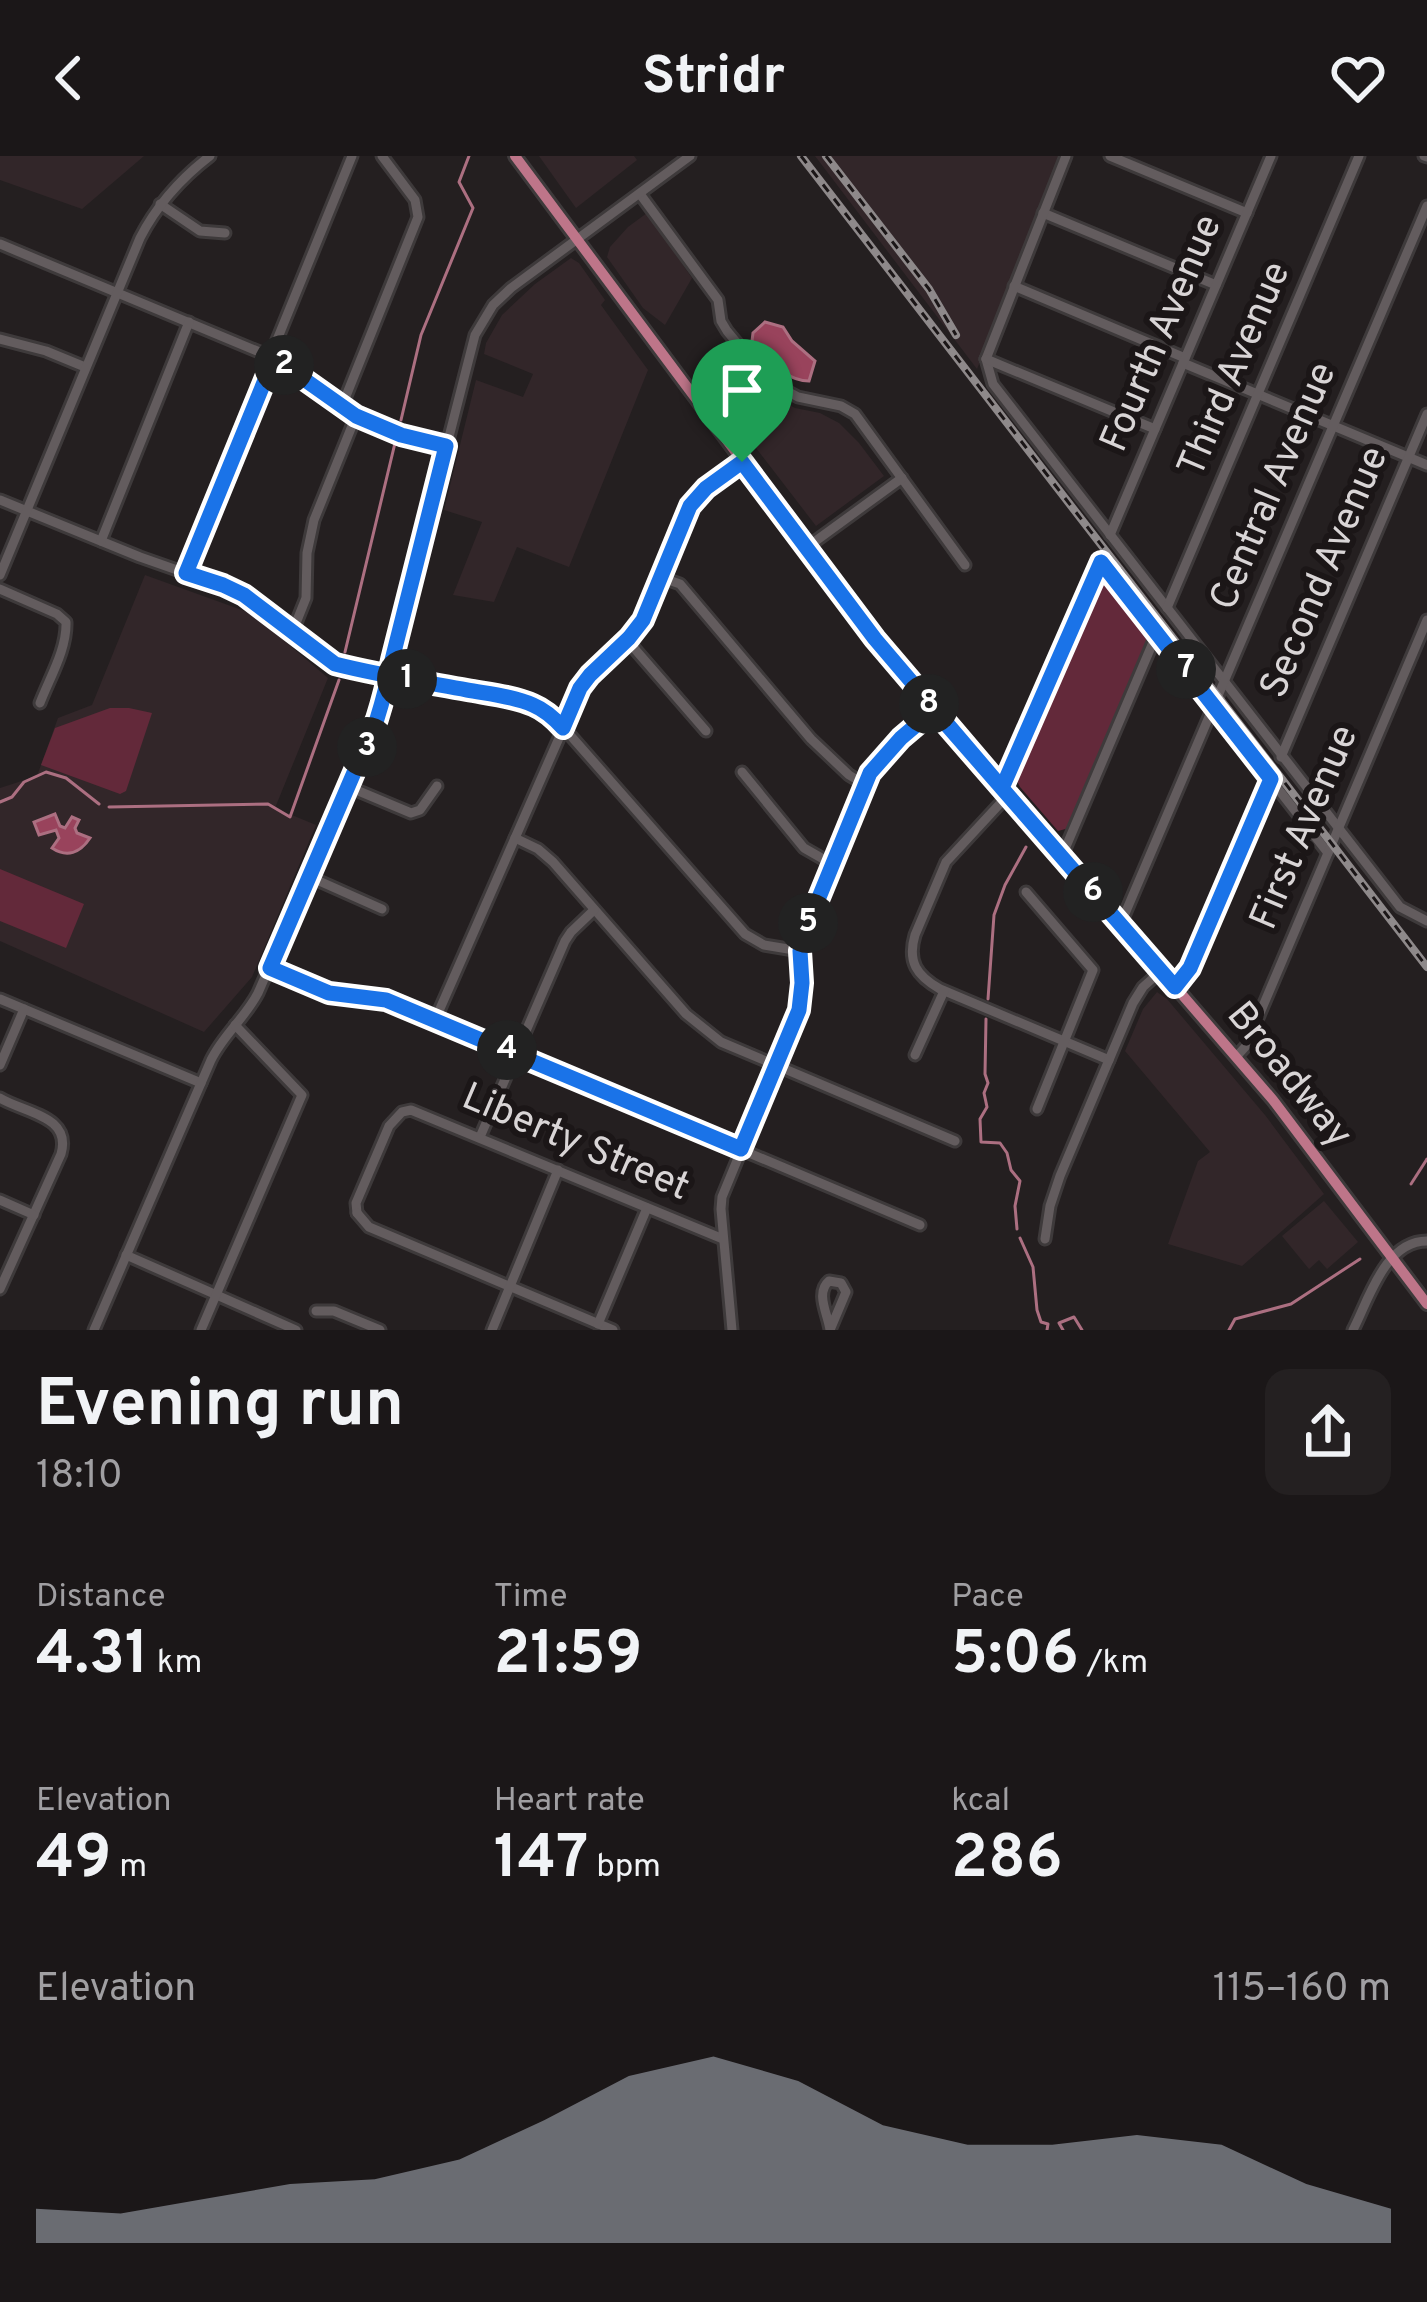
<!DOCTYPE html>
<meta charset="utf-8">
<style>
body{margin:0;font-family:Overpass,sans-serif;background:#242021;color:#f1f3f6;height:100vh;display:flex;flex-direction:column;font-size:45px;white-space:nowrap}
*{box-sizing:border-box;margin:0}
p{font-size:39px;color:#a09fa2}
.icon{flex:none;width:66px;height:66px;fill:none;stroke:currentColor;stroke-width:2;stroke-linecap:round;stroke-linejoin:round}
.map{position:relative;height:1174px;overflow:hidden}
.sheet{display:flex;flex-direction:column;background:#1b1718;flex:1}
.sheet>*{flex:none}
.pin{position:absolute;display:grid;place-items:center;width:102px;height:102px;color:#fff;margin:-123px -51px;border-radius:50% 50% 50% 0;rotate:-45deg;box-shadow:0 0 12px #0007}
.pin .icon{rotate:45deg}
.km{position:absolute;width:60px;height:60px;margin:-30px;border-radius:50%;background:#222;color:#fff;font-size:33px;line-height:60px;text-align:center}
.round{display:grid;place-items:center;flex:none;width:126px;height:126px;border-radius:24px;background:#242021}
.head{display:flex;align-items:center;justify-content:space-between;height:204px;padding:0 36px}
h1{font-size:66px;font-weight:700;line-height:90px}
.metrics{display:grid;grid-template-columns:repeat(3,1fr);gap:18px;height:204px;padding:12px 36px}
.metrics div{display:grid;align-content:center}
.metrics b{font-size:60px;font-weight:700}
.metrics small{font-size:33px;font-weight:400}
.metrics p{font-size:33px}
.chart{height:336px;padding:24px 36px}
.chart p{display:flex;justify-content:space-between}
.chart svg{width:100%;height:216px;margin-top:12px;fill:#8c9099;opacity:.7}
header{display:flex;justify-content:space-between;align-items:center;height:156px;padding:0 36px;background:#1b1718;font-size:54px;font-weight:700}
.map>svg:first-child{display:block}
.built{fill:#322629}
.green{fill:#63293a}
.water{fill:#99435c;stroke:#ac6f81;stroke-width:3}
.lines{fill:none;stroke-linecap:round;stroke-linejoin:round}
.stream{stroke:#ac6f81;stroke-width:3}
.minor-casing{stroke:#3e3a3b;stroke-width:15}
.major-casing{stroke:#3e3a3b;stroke-width:16}
.minor{stroke:#635c5e;stroke-width:9}
.major{stroke:#be7589;stroke-width:10}
.rail-casing{stroke:#8e898a;stroke-width:8}
.rail{stroke:#1b1617;stroke-width:3;stroke-dasharray:9;stroke-linecap:butt}
.route-casing{stroke:#fff;stroke-width:24}
.route{stroke:#1a73e8;stroke-width:15}
.labels{text-anchor:middle;dominant-baseline:central;stroke-width:12;stroke-linejoin:round;paint-order:stroke}
.street-label{font-size:39px;fill:#d9d5d6;stroke:#1b1617}
</style>
<header><svg class="icon" aria-label="back" viewBox="0 0 24 24"><path d="M15 5l-7 7 7 7"/></svg>Stridr<svg class="icon" aria-label="heart" viewBox="0 0 24 24"><path d="M12 20l-8-8c-3-5 5-10 8-4 3-6 11-1 8 4z"/></svg></header>
<div class="map">
<svg width="1427" height="1174" viewBox="0 0 1427 1174">
<rect width="100%" height="100%" fill="#241f20"/>
<!-- built -->
<g class="built">
<polygon points="0,0 144,0 82,53 0,24"/>
<polygon points="539,0 634,0 637,4 576,52"/>
<polygon points="815,0 1063,0 977,213"/>
<polygon points="647,57 692,122 665,169 643,152 607,101 610,91 628,71"/>
<polygon points="571,102 579,107 605,144 601,149 648,214 569,411 517,391 494,446 453,439 482,366 444,354 476,224 523,241 533,218 484,198 486,187 502,159 535,128"/>
<polygon points="735,213 767,237 795,252 820,257 839,267 859,287 884,320 816,370 746,279 714,248"/>
<polygon points="145,419 253,458 328,522 275,652 316,669 252,821 204,876 0,785 0,632 37,620 58,562 92,549"/>
<polygon points="1157,836 1167,843 1265,959 1324,1038 1242,1110 1168,1088 1198,1005 1210,996 1125,895 1143,853"/>
<polygon points="1324,1045 1358,1086 1327,1113 1319,1104 1309,1113 1282,1080"/>
</g>
<!-- green -->
<g class="green">
<polygon points="1104,416 1144,469 1148,475 1149,484 1069,672 1058,675 1020,631 1014,619 1097,420"/>
<polygon points="110,552 129,552 152,557 126,635 120,638 41,609 55,572"/>
<polygon points="0,713 84,748 66,792 0,765"/>
</g>
<!-- water -->
<g class="water">
<path d="M765,166L783,171L792,185L815,205L809,225C783,225 770,201 752,185L753,177Z"/>
<path d="M55,658L60,670L65,672L72,661L79,664L75,672L77,677L90,682C80,697 67,702 52,692L59,682L56,674L39,679L34,666Z"/>
</g>
<g class="lines">
<!-- stream -->
<g class="stream">
<polyline points="401,264 421,179 473,52 459,26 469,0"/>
<polyline points="345,496 395,287"/>
<polyline points="0,646 12,641 24,626 46,616 66,622 99,648"/>
<polyline points="109,651 268,648 290,661 339,524"/>
<polyline points="988,843 994,759 1005,729 1026,691"/>
<polyline points="986,863 985,918 988,927 984,937 987,951 980,963 981,986 1000,987 1007,997 1011,1014 1020,1025 1015,1050 1017,1073"/>
<polyline points="1411,1028 1427,1003"/>
<polyline points="1020,1082 1033,1111 1037,1154 1041,1166 1048,1168 1047,1174"/>
<polyline points="1063,1174 1059,1167 1074,1161 1082,1174"/>
<polyline points="1229,1174 1235,1163 1291,1148 1360,1103"/>
</g>
<!-- minor casing -->
<g class="minor-casing">
<g id="minor">
<polyline points="1110,0 1247,57"/>
<polyline points="1424,0 1427,1"/>
<polyline points="640,38 718,144 721,165 727,175 747,199 783,233 798,241 841,250 855,258 965,409"/>
<polyline points="160,48 200,75 225,77"/>
<polyline points="1043,57 1216,129"/>
<polyline points="0,88 274,202 356,260 401,279 446,291"/>
<polyline points="1014,130 1185,202"/>
<polyline points="0,183 46,195 85,211"/>
<polyline points="270,201 352,0"/>
<polyline points="986,203 993,228 1400,751 1427,765"/>
<polyline points="986,203 1066,0"/>
<polyline points="986,203 1155,273"/>
<polyline points="1183,207 1427,309"/>
<polyline points="342,250 418,61 415,44 382,0"/>
<polyline points="0,344 140,401 234,434 262,452 312,493 335,508 524,546 547,556 563,571 745,778 764,789 800,795"/>
<polyline points="1110,379 1271,0"/>
<polyline points="101,385 189,166"/>
<polyline points="806,392 902,322"/>
<polyline points="186,417 274,202"/>
<path d="M0,419L140,82C157,49 180,23 210,0"/>
<polyline points="660,421 680,428 811,583 849,619 864,628"/>
<path d="M0,433L57,458L66,466C67,493 50,521 40,547"/>
<polyline points="1167,452 1359,0"/>
<polyline points="292,477 306,442 307,397 314,364 356,260"/>
<polyline points="627,484 706,575"/>
<polyline points="1281,601 1427,258"/>
<polyline points="742,616 804,692 832,708"/>
<polyline points="349,631 411,657 420,654 437,630"/>
<polyline points="1002,631 1101,406 1328,697"/>
<path d="M1008,639L946,706L915,779C907,806 917,820 940,833L1109,904"/>
<polyline points="515,682 538,693 553,706 686,858 721,886 955,985"/>
<polyline points="1062,700 1157,477"/>
<polyline points="310,721 382,753"/>
<polyline points="1026,736 1093,814 1037,953"/>
<polyline points="1121,767 1427,50"/>
<polyline points="270,812 329,837 386,844 920,1069"/>
<polyline points="1176,831 1190,812 1271,623"/>
<polyline points="0,843 201,927"/>
<path d="M435,864L581,532C597,509 623,494 638,470C663,434 666,385 691,348C702,331 725,319 742,306"/>
<polyline points="915,899 944,835"/>
<polyline points="1236,901 1246,890 1427,464"/>
<polyline points="0,909 24,853"/>
<path d="M0,942C25,957 72,960 61,998L0,1133"/>
<polyline points="480,981 565,785 571,776 594,754"/>
<polyline points="0,1044 34,1059"/>
<polyline points="357,1057 356,1047 389,970 402,956 411,954 723,1083"/>
<polyline points="357,1057 369,1071 613,1174"/>
<polyline points="1045,1083 1050,1050 1060,1020 1133,847 1143,831 1161,815"/>
<polyline points="126,1099 296,1174"/>
<path d="M829,1125L841,1127L846,1136L830,1174C828,1158 815,1137 829,1125Z"/>
<polyline points="316,1155 334,1155 380,1174"/>
<polyline points="598,1168 647,1052"/>
<path d="M94,1174L211,904C223,879 245,862 258,837L377,563L475,179L493,149L511,132L690,0"/>
<polyline points="201,1174 302,939 235,869"/>
<polyline points="492,1174 558,1014"/>
<path d="M732,1174L721,1053L722,1041L799,854C803,828 798,803 804,778L870,617L900,582L934,554"/>
<path d="M1353,1174C1369,1143 1385,1085 1427,1085"/>
</g>
</g>
<!-- major casing -->
<g class="major-casing">
<polyline id="major" points="515,0 875,483 1273,944 1427,1148"/>
</g>
<!-- minor -->
<use href="#minor" class="minor"/>
<!-- major -->
<use href="#major" class="major"/>
<!-- rail casing -->
<g class="rail-casing">
<g id="rail">
<polyline points="801,0 1427,811"/>
<polyline points="826,0 929,133 956,179"/>
</g>
</g>
<!-- rail -->
<use href="#rail" class="rail"/>
</g>
<g class="lines">
<!-- route casing -->
<g class="route-casing">
<path id="route" d="M742,306L706,332L690,350L643,464L629,482L590,519L580,532L563,572C554,562 545,554 533,549C512,540 489,538 467,534C423,526 378,519 335,508L244,439L223,429L186,417L274,202L356,260L401,279L446,290L392,504C388,524 383,544 377,563L270,812L329,837L386,844L741,993L799,854L802,827L800,795L804,778L870,617L901,582L934,554L946,568L1175,831L1190,812L1271,623L1101,406L1002,632L875,483L742,306"/>
</g>
<!-- route -->
<use href="#route" class="route"/>
</g>
<g class="labels">
<!-- street labels -->
<g class="street-label">
<text transform="translate(1163 178) rotate(-67)">Fourth Avenue</text>
<text transform="translate(1236 214) rotate(-67)">Third Avenue</text>
<text transform="translate(1275 331) rotate(-67)">Central Avenue</text>
<text transform="translate(1326 417) rotate(-67)">Second Avenue</text>
<text transform="translate(1306 672) rotate(-67)">First Avenue</text>
<text transform="translate(1288 920) rotate(51)">Broadway</text>
<text transform="translate(575 988) rotate(23)">Liberty Street</text>
</g>
</g>
</svg>
<div class="pin" style="left:742px;top:306px;background:#1e9e55"><svg class="icon" aria-label="arrive" viewBox="0 0 24 24"><path d="M6 21V4h12l-3 4 3 4H6"/></svg></div>
<b class="km" style="left:407px;top:523px">1</b>
<b class="km" style="left:284px;top:209px">2</b>
<b class="km" style="left:367px;top:591px">3</b>
<b class="km" style="left:507px;top:894px">4</b>
<b class="km" style="left:808px;top:767px">5</b>
<b class="km" style="left:1093px;top:736px">6</b>
<b class="km" style="left:1186px;top:513px">7</b>
<b class="km" style="left:929px;top:548px">8</b>
</div>
<section class="sheet">
<div class="head"><div><h1>Evening run</h1><p>18:10</p></div><a class="round"><svg class="icon" aria-label="share" viewBox="0 0 24 24"><path d="M12 15V3M7 8l5-5 5 5M5 13v7h14v-7"/></svg></a></div>
<div class="metrics">
<div><p>Distance</p><b>4.31<small> km</small></b></div>
<div><p>Time</p><b>21:59</b></div>
<div><p>Pace</p><b>5:06<small> /km</small></b></div>
</div>
<div class="metrics">
<div><p>Elevation</p><b>49<small> m</small></b></div>
<div><p>Heart rate</p><b>147<small> bpm</small></b></div>
<div><p>kcal</p><b>286</b></div>
</div>
<div class="chart"><p><span>Elevation</span>115–160 m</p>
<svg viewBox="0 0 160 44" preserveAspectRatio="none"><path d="M0 44V37L10 38L20 35L30 32L40 31L50 27L60 19L70 10L80 6L90 11L100 20L110 24L120 24L130 22L140 24L150 32L160 37V44z"/></svg>
</div>
</section>
